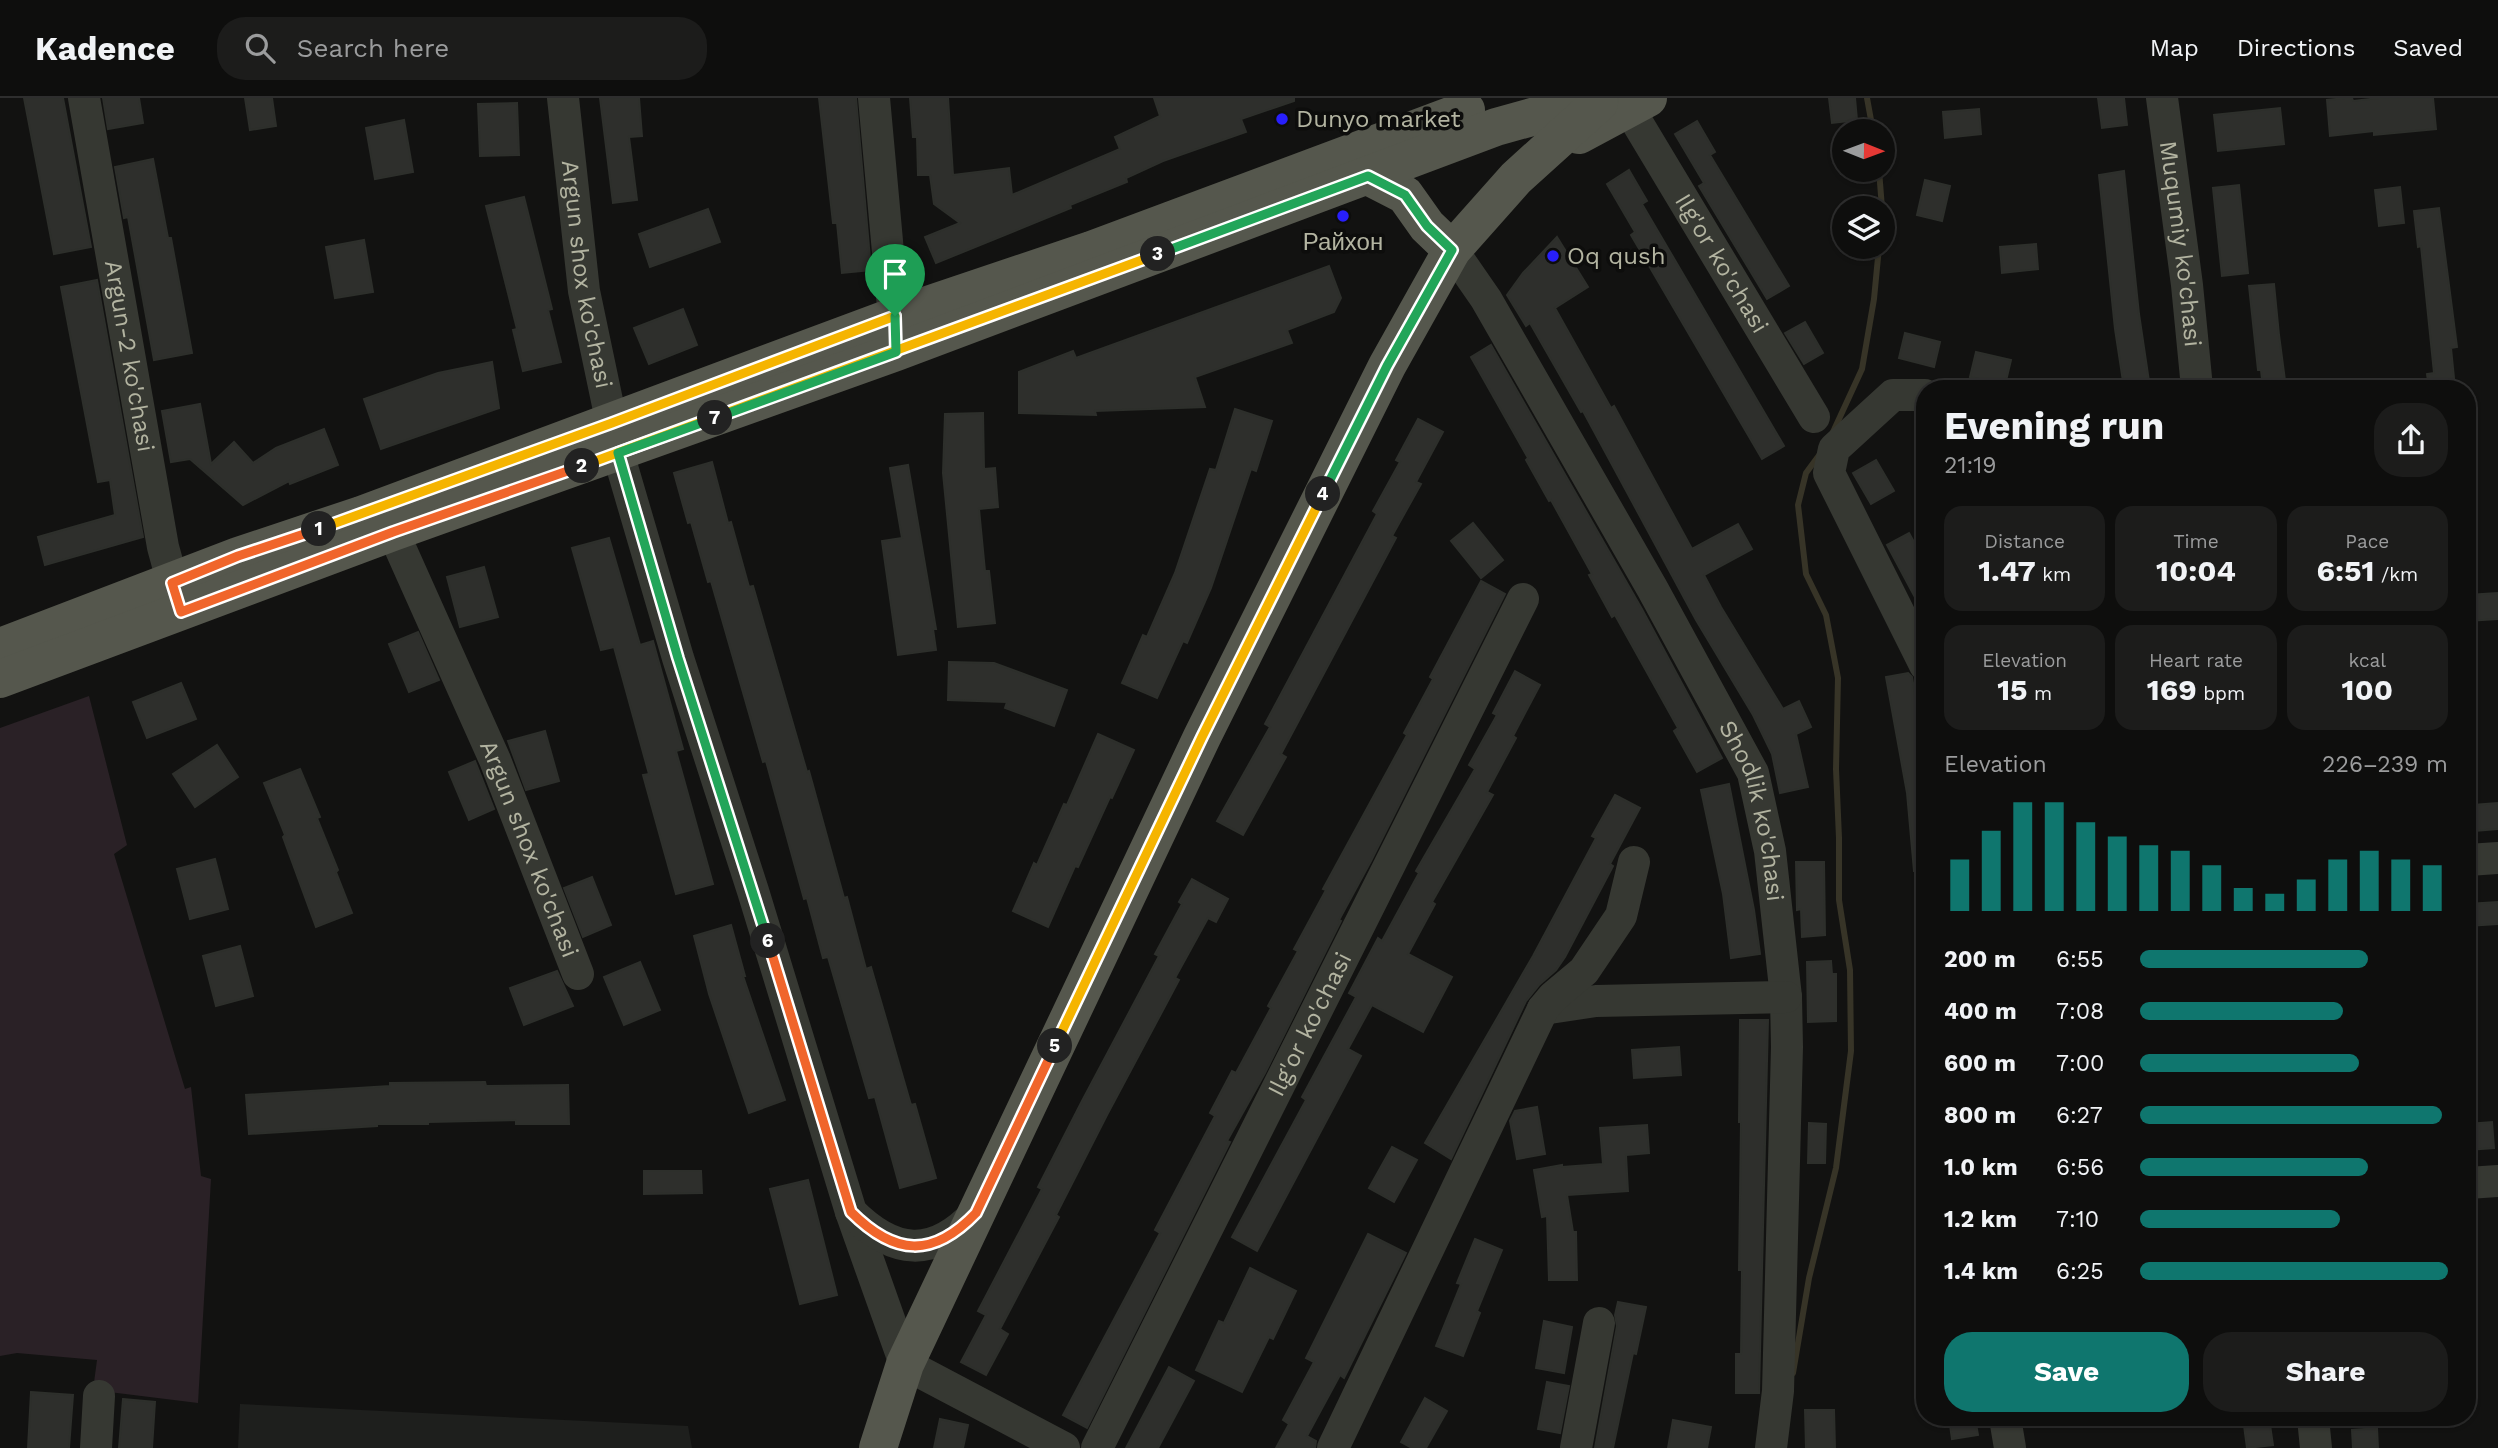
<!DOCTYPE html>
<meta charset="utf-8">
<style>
body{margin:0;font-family:"Work Sans",sans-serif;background:#1c1c1b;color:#f1f3f6;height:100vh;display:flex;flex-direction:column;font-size:26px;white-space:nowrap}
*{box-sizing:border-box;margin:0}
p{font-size:23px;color:#9b9c9d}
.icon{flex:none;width:38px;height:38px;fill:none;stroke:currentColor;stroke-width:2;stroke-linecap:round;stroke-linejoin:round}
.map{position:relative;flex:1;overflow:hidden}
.side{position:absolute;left:1916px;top:282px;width:560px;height:1046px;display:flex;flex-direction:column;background:#0e0e0d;border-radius:28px;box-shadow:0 2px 5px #0004,0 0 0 2px #2e2e2e}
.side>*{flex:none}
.needle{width:46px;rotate:91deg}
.fabs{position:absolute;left:1832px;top:21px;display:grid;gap:14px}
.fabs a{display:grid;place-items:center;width:63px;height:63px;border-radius:50%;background:#0e0e0d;box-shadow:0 2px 5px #0004,0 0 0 2px #2e2e2e;font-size:35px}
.pin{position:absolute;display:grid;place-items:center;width:60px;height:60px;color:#fff;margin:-72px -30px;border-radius:50% 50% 50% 0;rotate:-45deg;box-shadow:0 0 7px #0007}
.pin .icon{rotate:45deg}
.km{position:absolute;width:35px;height:35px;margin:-18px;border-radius:50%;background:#222;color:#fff;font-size:19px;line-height:35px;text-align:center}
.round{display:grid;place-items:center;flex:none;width:74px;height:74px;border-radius:28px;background:#1c1c1b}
.head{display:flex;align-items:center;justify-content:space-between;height:119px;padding:0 28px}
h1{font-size:38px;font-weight:700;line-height:52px}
.metrics{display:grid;grid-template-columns:repeat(3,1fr);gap:10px;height:119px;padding:7px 28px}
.metrics div{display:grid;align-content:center;border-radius:18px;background:#1c1c1b;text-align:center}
.metrics b{font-size:30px;font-weight:700}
.metrics small{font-size:19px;font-weight:400}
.metrics p{font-size:19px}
.chart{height:196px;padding:14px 28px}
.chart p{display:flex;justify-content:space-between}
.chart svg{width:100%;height:126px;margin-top:7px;stroke:#0f766e;stroke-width:6}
.primary-button{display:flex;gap:14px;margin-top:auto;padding:14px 28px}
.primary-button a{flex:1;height:80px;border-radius:28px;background:#0f766e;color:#fff;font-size:28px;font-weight:700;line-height:80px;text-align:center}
.primary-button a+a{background:#1c1c1b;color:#f1f3f6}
ul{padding:0 28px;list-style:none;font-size:23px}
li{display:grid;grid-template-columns:112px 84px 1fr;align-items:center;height:52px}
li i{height:18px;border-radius:9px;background:#0f766e}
header{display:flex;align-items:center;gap:42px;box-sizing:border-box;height:98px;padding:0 35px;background:#0e0e0d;border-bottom:2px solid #2e2e2e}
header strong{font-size:33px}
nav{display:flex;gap:38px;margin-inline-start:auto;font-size:24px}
.search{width:490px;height:63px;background:#1c1c1b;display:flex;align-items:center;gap:18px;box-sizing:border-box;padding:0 24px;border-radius:28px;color:#9b9c9d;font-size:26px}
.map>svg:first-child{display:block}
.built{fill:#1e1f1d}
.green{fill:#2a2126}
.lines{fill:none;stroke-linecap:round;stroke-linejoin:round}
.stream{stroke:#373427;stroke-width:6}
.building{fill:#2e2f2c;stroke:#2d2f2b;stroke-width:2}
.minor{stroke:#363832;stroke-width:32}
.major{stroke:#55574d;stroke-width:38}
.split-1-casing{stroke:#fff;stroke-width:14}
.split-2-casing{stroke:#fff;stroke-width:14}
.split-3-casing{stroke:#fff;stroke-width:14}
.split-4-casing{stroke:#fff;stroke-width:14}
.split-5-casing{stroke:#fff;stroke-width:14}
.split-6-casing{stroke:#fff;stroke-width:14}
.split-7-casing{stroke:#fff;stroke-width:14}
.split-8-casing{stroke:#fff;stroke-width:14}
.split-1{stroke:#f5b400;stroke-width:9}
.split-2{stroke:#f0652b;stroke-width:9}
.split-3{stroke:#f5b400;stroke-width:9}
.split-4{stroke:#22a559;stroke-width:9}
.split-5{stroke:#f5b400;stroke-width:9}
.split-6{stroke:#f0652b;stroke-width:9}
.split-7{stroke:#22a559;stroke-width:9}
.split-8{stroke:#22a559;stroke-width:9}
.poi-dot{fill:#281ffc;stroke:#0d0d0c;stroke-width:2.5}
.labels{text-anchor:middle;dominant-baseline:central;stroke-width:7;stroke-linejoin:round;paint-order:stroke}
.poi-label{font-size:24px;fill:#b3b4a1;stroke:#0d0d0c;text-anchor:start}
.street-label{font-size:24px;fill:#b3b4a1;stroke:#0d0d0c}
</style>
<header>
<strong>Kadence</strong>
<div class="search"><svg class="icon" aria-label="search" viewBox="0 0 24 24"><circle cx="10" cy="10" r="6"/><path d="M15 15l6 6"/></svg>Search here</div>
<nav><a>Map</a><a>Directions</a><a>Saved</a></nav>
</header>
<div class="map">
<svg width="2498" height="1350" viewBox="0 0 2498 1350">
<rect width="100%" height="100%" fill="#121211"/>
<!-- built -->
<polygon class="built" points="240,1306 688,1328 692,1350 238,1350"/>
<!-- green -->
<polygon class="green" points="89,598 127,747 114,756 185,991 191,989 201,1078 211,1081 198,1305 93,1292 97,1262 17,1255 0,1258 0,630"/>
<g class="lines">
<!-- stream -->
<g class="stream">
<polyline points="1867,0 1873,33"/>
<polyline points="1879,72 1882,110"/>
<polyline points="1833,334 1862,271 1874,201 1879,149"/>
<polyline points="1793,1275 1809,1180 1836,1070 1851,953 1850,872 1839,802 1839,740 1836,671 1838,580 1826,517 1806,476 1798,407 1806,375 1820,356"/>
</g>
</g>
<!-- building -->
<g class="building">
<polygon points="24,0 63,0 91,149 54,156"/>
<polygon points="103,0 139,0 143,25 108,31"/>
<polygon points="245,0 272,0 276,28 250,32"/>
<polygon points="600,0 639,0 642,38 629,39 637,102 613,105"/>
<polygon points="819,0 856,0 871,172 842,175 837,125 833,125"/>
<polygon points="910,0 948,0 953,77 1009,70 1012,97 1120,51 1115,39 1160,18 1154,0 1294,0 1294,3 1241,21 1246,34 1163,63 1126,80 1127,84 1070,107 1071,110 936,165 925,139 960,125 934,106 930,77 918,77 917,39 913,39"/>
<polygon points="1829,0 1855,0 1857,22 1832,25"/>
<polygon points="2098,0 2124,0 2127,27 2102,30"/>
<polygon points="2345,0 2352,0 2353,3 2379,0 2433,0 2436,31 2374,37 2374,33 2330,38 2327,2"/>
<polygon points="517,5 519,57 480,58 478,6"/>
<polygon points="2280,10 2284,46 2218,53 2214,17"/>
<polygon points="1979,11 1981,36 1945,40 1943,14"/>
<polygon points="404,22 413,74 375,81 366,30"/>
<polygon points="1697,23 1715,54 1710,57 1789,188 1767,201 1699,88 1704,85 1675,36"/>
<polygon points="153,61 168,140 171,140 192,255 154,262 128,119 124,120 115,69"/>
<polygon points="1629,72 1647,103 1642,106 1784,348 1762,361 1631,137 1635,134 1607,86"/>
<polygon points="2124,73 2139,216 2150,290 2124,290 2115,231 2099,77"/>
<polygon points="1925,82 1950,88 1942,123 1917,117"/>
<polygon points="2239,87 2248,175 2222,178 2213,90"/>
<polygon points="2400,89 2404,125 2379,128 2375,92"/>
<polygon points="524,99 552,211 548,212 561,264 523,273 513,232 517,231 486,108"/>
<polygon points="2439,110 2457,249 2451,250 2455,290 2429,290 2427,276 2434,275 2421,148 2418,149 2414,113"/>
<polygon points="708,111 720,144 650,169 639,136"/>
<polygon points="1557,139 1588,189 1555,210 1611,310 1614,308 1692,451 1738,426 1752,451 1704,477 1721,509 1783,611 1799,603 1811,629 1796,636 1808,689 1780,695 1772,656 1753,617 1696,522 1583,313 1581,314 1530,225 1526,228 1507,197 1523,175"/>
<polygon points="364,142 373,194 335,200 326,149"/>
<polygon points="2036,146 2038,171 2002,175 2000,149"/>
<polygon points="1329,168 1341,200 1334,214 1287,232 1292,245 1195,279 1205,309 1095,313 1096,317 1019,315 1019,274 1073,253 1076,260"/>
<polygon points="97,182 143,439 45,467 38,439 115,417 110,382 98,384 61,189"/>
<polygon points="2274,186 2279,237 2286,290 2263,290 2261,272 2258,272 2249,188"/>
<polygon points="683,211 697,247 649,266 634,230"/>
<polygon points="1805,224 1823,255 1804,266 1785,235"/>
<polygon points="1905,235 1940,244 1934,269 1899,260"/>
<polygon points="1491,247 1643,513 1722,660 1697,674 1674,633 1678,630 1615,517 1612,519 1589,477 1592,476 1551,402 1549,403 1526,362 1528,360 1471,259"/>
<polygon points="1976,254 2011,262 2005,287 1970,279"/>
<polygon points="492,264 499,310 381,351 364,301 438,275"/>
<polygon points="200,306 211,366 234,344 253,365 276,350 324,331 338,367 290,386 289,383 243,407 190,361 171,364 162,313"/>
<polygon points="1235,311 1272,323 1256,373 1251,371 1211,490 1187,545 1183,543 1157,600 1122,585 1143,537 1147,539 1175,475 1210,371 1216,372"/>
<polygon points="983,315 984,371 995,370 998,409 979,411 985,473 989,473 995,525 958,529 943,375 945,316"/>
<polygon points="1418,321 1443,334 1416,384 1421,386 1392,438 1396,440 1281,656 1286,659 1243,737 1217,723 1270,629 1265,626 1377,416 1373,413 1400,364 1396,362"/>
<polygon points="1876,362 1894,393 1871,406 1853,375"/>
<polygon points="712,364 728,425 731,424 749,489 753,488 807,674 809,673 844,800 847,799 866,871 871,869 911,1007 915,1006 936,1080 900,1090 875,999 869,1000 828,859 823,860 807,800 804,801 766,663 763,664 711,483 708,484 691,424 688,425 674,375"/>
<polygon points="908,367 936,531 933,531 936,552 898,557 882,443 902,440 890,370"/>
<polygon points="1473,425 1503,462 1481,480 1451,443"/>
<polygon points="1909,435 1925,464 1925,518 1887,447"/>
<polygon points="609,440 640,547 653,543 683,651 676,653 713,786 676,796 643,677 649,676 614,549 601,552 572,450"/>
<polygon points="484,469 498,519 460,529 447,479"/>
<polygon points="1481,483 1505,496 1371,763 1339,822 1341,823 1265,975 1227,1043 1230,1044 1087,1330 1063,1317 1160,1135 1155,1132 1215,1018 1210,1015 1232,973 1236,975 1271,910 1268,908 1298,853 1294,851 1326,792 1323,791 1407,637 1404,635 1433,581 1430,579"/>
<polygon points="2498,495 2498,521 2468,523 2468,497"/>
<polygon points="418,534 439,582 409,594 389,546"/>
<polygon points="949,564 994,565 1067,592 1054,628 1005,610 1007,604 948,602"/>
<polygon points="1515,573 1540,587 1513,638 1516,640 1487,694 1493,697 1432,804 1435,806 1408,856 1452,879 1423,934 1372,907 1348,951 1361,958 1257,1153 1232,1139 1306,1002 1302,999 1356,899 1349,895 1378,840 1382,843 1419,775 1416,773 1475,671 1469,667 1497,617 1493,615"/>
<polygon points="1908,575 1912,579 1925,655 1925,773 1914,773 1907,695 1886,579"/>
<polygon points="181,585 196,621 147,640 133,604"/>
<polygon points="545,633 559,683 526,692 508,643"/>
<polygon points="1098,636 1134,652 1112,700 1110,699 1078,769 1075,768 1048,829 1013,813 1034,765 1037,767 1064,706 1067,707"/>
<polygon points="217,647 238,679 195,709 173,676"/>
<polygon points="475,663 494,711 469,722 449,674"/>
<polygon points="300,671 320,719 317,720 338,772 336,774 352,815 316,829 283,739 285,737 264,685"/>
<polygon points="1729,686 1754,812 1760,856 1731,860 1723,796 1701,692"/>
<polygon points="1615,697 1640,710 1610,766 1613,768 1565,859 1556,872 1539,887 1526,903 1451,1061 1425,1045 1533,858 1596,740 1592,738"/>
<polygon points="2498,705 2498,731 2475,733 2473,707"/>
<polygon points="215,761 228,811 190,821 177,771"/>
<polygon points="1796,764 1824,764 1825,837 1802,839 1801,811 1797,812"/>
<polygon points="592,779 611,827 583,839 564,790"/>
<polygon points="1192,781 1228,801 1216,824 1208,820 1175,880 1179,882 1107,1017 1056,1117 1059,1119 1000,1231 1008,1236 986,1277 961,1264 986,1217 978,1213 1042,1091 1038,1089 1082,1003 1159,858 1155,856 1182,806 1179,804"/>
<polygon points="2498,804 2498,826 2468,828 2468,806"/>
<polygon points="731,827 745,878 743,878 785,1002 749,1015 709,896 694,838"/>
<polygon points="240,848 253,898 216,908 203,858"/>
<polygon points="1831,863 1832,876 1836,876 1836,923 1808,924 1807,864"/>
<polygon points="640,864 660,912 624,927 604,879"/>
<polygon points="557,873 573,908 524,927 510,890"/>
<polygon points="1740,922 1768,922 1759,1295 1736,1295 1736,1256 1741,1256 1742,1172 1739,1172 1741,1024 1739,1024"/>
<polygon points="1679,949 1681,977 1634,980 1632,952"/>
<polygon points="485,984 486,988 568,987 569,1026 516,1026 516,1022 428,1024 428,1026 377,1026 377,1028 249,1036 246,997 390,988 390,985"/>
<polygon points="1537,1009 1545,1056 1517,1061 1510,1023 1515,1013"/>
<polygon points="2492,1024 2494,1050 2468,1052 2468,1026"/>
<polygon points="1809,1025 1826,1026 1825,1065 1808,1065"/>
<polygon points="1647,1027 1649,1055 1626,1057 1628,1093 1567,1097 1573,1134 1576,1134 1577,1182 1549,1182 1547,1118 1542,1119 1534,1072 1562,1067 1562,1069 1603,1066 1600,1030"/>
<polygon points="1392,1049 1417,1062 1394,1104 1369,1090"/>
<polygon points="644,1073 701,1073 702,1095 644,1096"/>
<polygon points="808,1082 837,1197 800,1206 770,1091"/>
<polygon points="1368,1136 1406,1155 1344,1280 1340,1277 1307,1338 1316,1343 1315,1350 1276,1350 1289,1326 1283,1322 1314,1264 1306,1260"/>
<polygon points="1475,1141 1502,1152 1477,1213 1480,1215 1463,1258 1436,1248 1461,1186 1457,1185"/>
<polygon points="1250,1170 1296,1193 1273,1241 1269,1239 1242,1294 1196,1272 1219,1223 1224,1225"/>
<polygon points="1618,1204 1646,1209 1636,1256 1633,1255 1613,1350 1595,1350 1617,1228 1615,1217"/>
<polygon points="1544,1223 1572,1229 1564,1275 1536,1270"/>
<polygon points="1169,1269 1194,1283 1158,1350 1126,1350"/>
<polygon points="1547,1284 1569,1288 1560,1335 1538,1331"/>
<polygon points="31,1294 73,1297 69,1350 28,1350"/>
<polygon points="1425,1300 1447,1313 1426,1350 1412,1350 1401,1344"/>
<polygon points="123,1301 155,1304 152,1350 119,1350"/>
<polygon points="1805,1312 1834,1312 1835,1350 1806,1350"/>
<polygon points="1949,1320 1975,1320 1978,1337 1952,1341"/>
<polygon points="2243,1320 2269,1320 2273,1347 2247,1350"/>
<polygon points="940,1321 968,1327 963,1350 934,1350"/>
<polygon points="1673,1322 1711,1329 1707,1350 1668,1350"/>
<polygon points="2377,1330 2378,1350 2353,1350 2352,1332"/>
</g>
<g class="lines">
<!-- minor -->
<g class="minor">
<path id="s1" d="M84,0L163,449L178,504"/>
<path id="s2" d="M563,0L584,193L618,355L678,560L753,793L851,1114L905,1266L1064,1350"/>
<polyline points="874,0 896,242"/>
<path id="s3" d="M2162,0L2187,187L2197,290"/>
<path id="s4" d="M1629,11L1814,319"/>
<path id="s5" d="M1452,152L1486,201L1652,490L1753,675L1770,753L1786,899L1787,949L1778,1293L1771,1350"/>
<polyline points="1925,297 1893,297 1834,351 1829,375 1925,567"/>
<path id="s6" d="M393,434L495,662L578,876"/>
<polyline points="2468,762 2498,760"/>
<polyline points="1543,911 1596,903 1786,899"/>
<polyline points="2468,1085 2498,1083"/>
<path d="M851,1114C894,1157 933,1160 975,1116"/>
<polyline points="2005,1320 2010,1350"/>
<polyline points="2313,1320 2316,1350"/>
<polyline points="96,1350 99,1298"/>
<path id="s7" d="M1097,1350L1523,501"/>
<polyline points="1333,1350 1543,911 1553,899 1584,873 1621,818 1634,764"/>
<polyline points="1576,1350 1599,1225"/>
</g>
<!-- major -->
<g class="major">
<polyline points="1579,37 1648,0"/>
<polyline points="1368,78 1405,97 1427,128 1452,152"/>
<polyline points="0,549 238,458 361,417 895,218 1091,152 1466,12"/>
<polyline points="0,581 393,434 896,254 1496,29 1600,0"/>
<polyline points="878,1350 905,1266 1202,639 1387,268 1452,152 1516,80 1599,5"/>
</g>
</g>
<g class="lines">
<!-- split-1 casing -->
<g class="split-1-casing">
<polyline id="split-1" points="319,431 612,325 895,218"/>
</g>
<!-- split-2 casing -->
<g class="split-2-casing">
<polyline id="split-2" points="319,431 238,458 172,485 181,514 393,434 582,368"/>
</g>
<!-- split-3 casing -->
<g class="split-3-casing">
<polyline id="split-3" points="582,368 1158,156"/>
</g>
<!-- split-4 casing -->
<g class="split-4-casing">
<polyline id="split-4" points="1158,156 1368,78 1405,97 1427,128 1452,152 1387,268 1323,396"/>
</g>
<!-- split-5 casing -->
<g class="split-5-casing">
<polyline id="split-5" points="1055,948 1202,639 1323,396"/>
</g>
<!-- split-6 casing -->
<g class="split-6-casing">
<path id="split-6" d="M768,843L851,1114C895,1158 933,1160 976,1115L1055,948"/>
</g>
<!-- split-7 casing -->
<g class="split-7-casing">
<polyline id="split-7" points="715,320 618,355 678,560 768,843"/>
</g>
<!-- split-8 casing -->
<g class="split-8-casing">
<polyline id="split-8" points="715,320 896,254 895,218"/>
</g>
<!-- split-1 -->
<use href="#split-1" class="split-1"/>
<!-- split-2 -->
<use href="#split-2" class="split-2"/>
<!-- split-3 -->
<use href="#split-3" class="split-3"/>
<!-- split-4 -->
<use href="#split-4" class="split-4"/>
<!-- split-5 -->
<use href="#split-5" class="split-5"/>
<!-- split-6 -->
<use href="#split-6" class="split-6"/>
<!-- split-7 -->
<use href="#split-7" class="split-7"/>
<!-- split-8 -->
<use href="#split-8" class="split-8"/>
</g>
<!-- markers -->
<g class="poi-dot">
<circle cx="1282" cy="21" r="7"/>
<circle cx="1343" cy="118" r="7"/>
<circle cx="1553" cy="158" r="7"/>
</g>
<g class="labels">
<!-- poi labels -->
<g class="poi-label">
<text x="1296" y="21">Dunyo market</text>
<text x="1343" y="144" text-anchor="middle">Райхон</text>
<text x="1567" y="158">Oq qush</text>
</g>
<!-- street labels -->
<g class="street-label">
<text stroke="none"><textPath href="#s3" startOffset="147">Muqumiy ko'chasi</textPath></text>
<text stroke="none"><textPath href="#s4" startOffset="180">Ilg'or ko'chasi</textPath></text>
<text stroke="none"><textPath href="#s2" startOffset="178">Argun shox ko'chasi</textPath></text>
<text stroke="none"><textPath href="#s1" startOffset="262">Argun-2 ko'chasi</textPath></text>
<text stroke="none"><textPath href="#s5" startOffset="640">Shodlik ko'chasi</textPath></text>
<text stroke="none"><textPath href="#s6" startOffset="345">Argun shox ko'chasi</textPath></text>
<text stroke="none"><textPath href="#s7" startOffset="474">Ilg'or ko'chasi</textPath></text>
</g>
</g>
</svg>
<div class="fabs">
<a><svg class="needle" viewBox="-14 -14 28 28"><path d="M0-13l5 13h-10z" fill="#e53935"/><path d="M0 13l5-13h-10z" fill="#9b9c9d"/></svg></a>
<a><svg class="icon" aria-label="layers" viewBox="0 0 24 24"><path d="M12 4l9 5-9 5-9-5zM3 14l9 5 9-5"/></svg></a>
</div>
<div class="pin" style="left:895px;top:218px;background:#1e9e55"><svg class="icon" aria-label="arrive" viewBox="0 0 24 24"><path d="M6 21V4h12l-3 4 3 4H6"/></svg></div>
<b class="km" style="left:319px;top:431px">1</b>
<b class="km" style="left:582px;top:368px">2</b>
<b class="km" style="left:1158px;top:156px">3</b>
<b class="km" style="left:1323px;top:396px">4</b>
<b class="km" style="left:1055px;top:948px">5</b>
<b class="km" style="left:768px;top:843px">6</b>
<b class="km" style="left:715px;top:320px">7</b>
<section class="side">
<div class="head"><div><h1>Evening run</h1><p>21:19</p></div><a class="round"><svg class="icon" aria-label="share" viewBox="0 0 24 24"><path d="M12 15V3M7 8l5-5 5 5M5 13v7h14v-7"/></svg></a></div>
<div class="metrics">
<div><p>Distance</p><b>1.47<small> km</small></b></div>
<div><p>Time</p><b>10:04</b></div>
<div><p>Pace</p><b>6:51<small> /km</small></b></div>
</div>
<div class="metrics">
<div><p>Elevation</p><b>15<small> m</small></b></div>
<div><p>Heart rate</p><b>169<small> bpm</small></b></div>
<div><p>kcal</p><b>100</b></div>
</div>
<div class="chart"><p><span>Elevation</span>226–239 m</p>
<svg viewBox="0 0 160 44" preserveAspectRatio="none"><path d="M5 44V26M15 44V16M25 44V6M35 44V6M45 44V13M55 44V18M65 44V21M75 44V23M85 44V28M95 44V36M105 44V38M115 44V33M125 44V26M135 44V23M145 44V26M155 44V28"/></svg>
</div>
<ul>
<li><b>200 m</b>6:55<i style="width:74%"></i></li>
<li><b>400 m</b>7:08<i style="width:66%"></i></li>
<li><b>600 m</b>7:00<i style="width:71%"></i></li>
<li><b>800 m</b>6:27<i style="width:98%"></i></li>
<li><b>1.0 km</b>6:56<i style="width:74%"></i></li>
<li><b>1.2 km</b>7:10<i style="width:65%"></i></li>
<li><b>1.4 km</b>6:25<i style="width:100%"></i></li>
</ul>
<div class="primary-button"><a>Save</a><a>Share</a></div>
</section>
</div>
